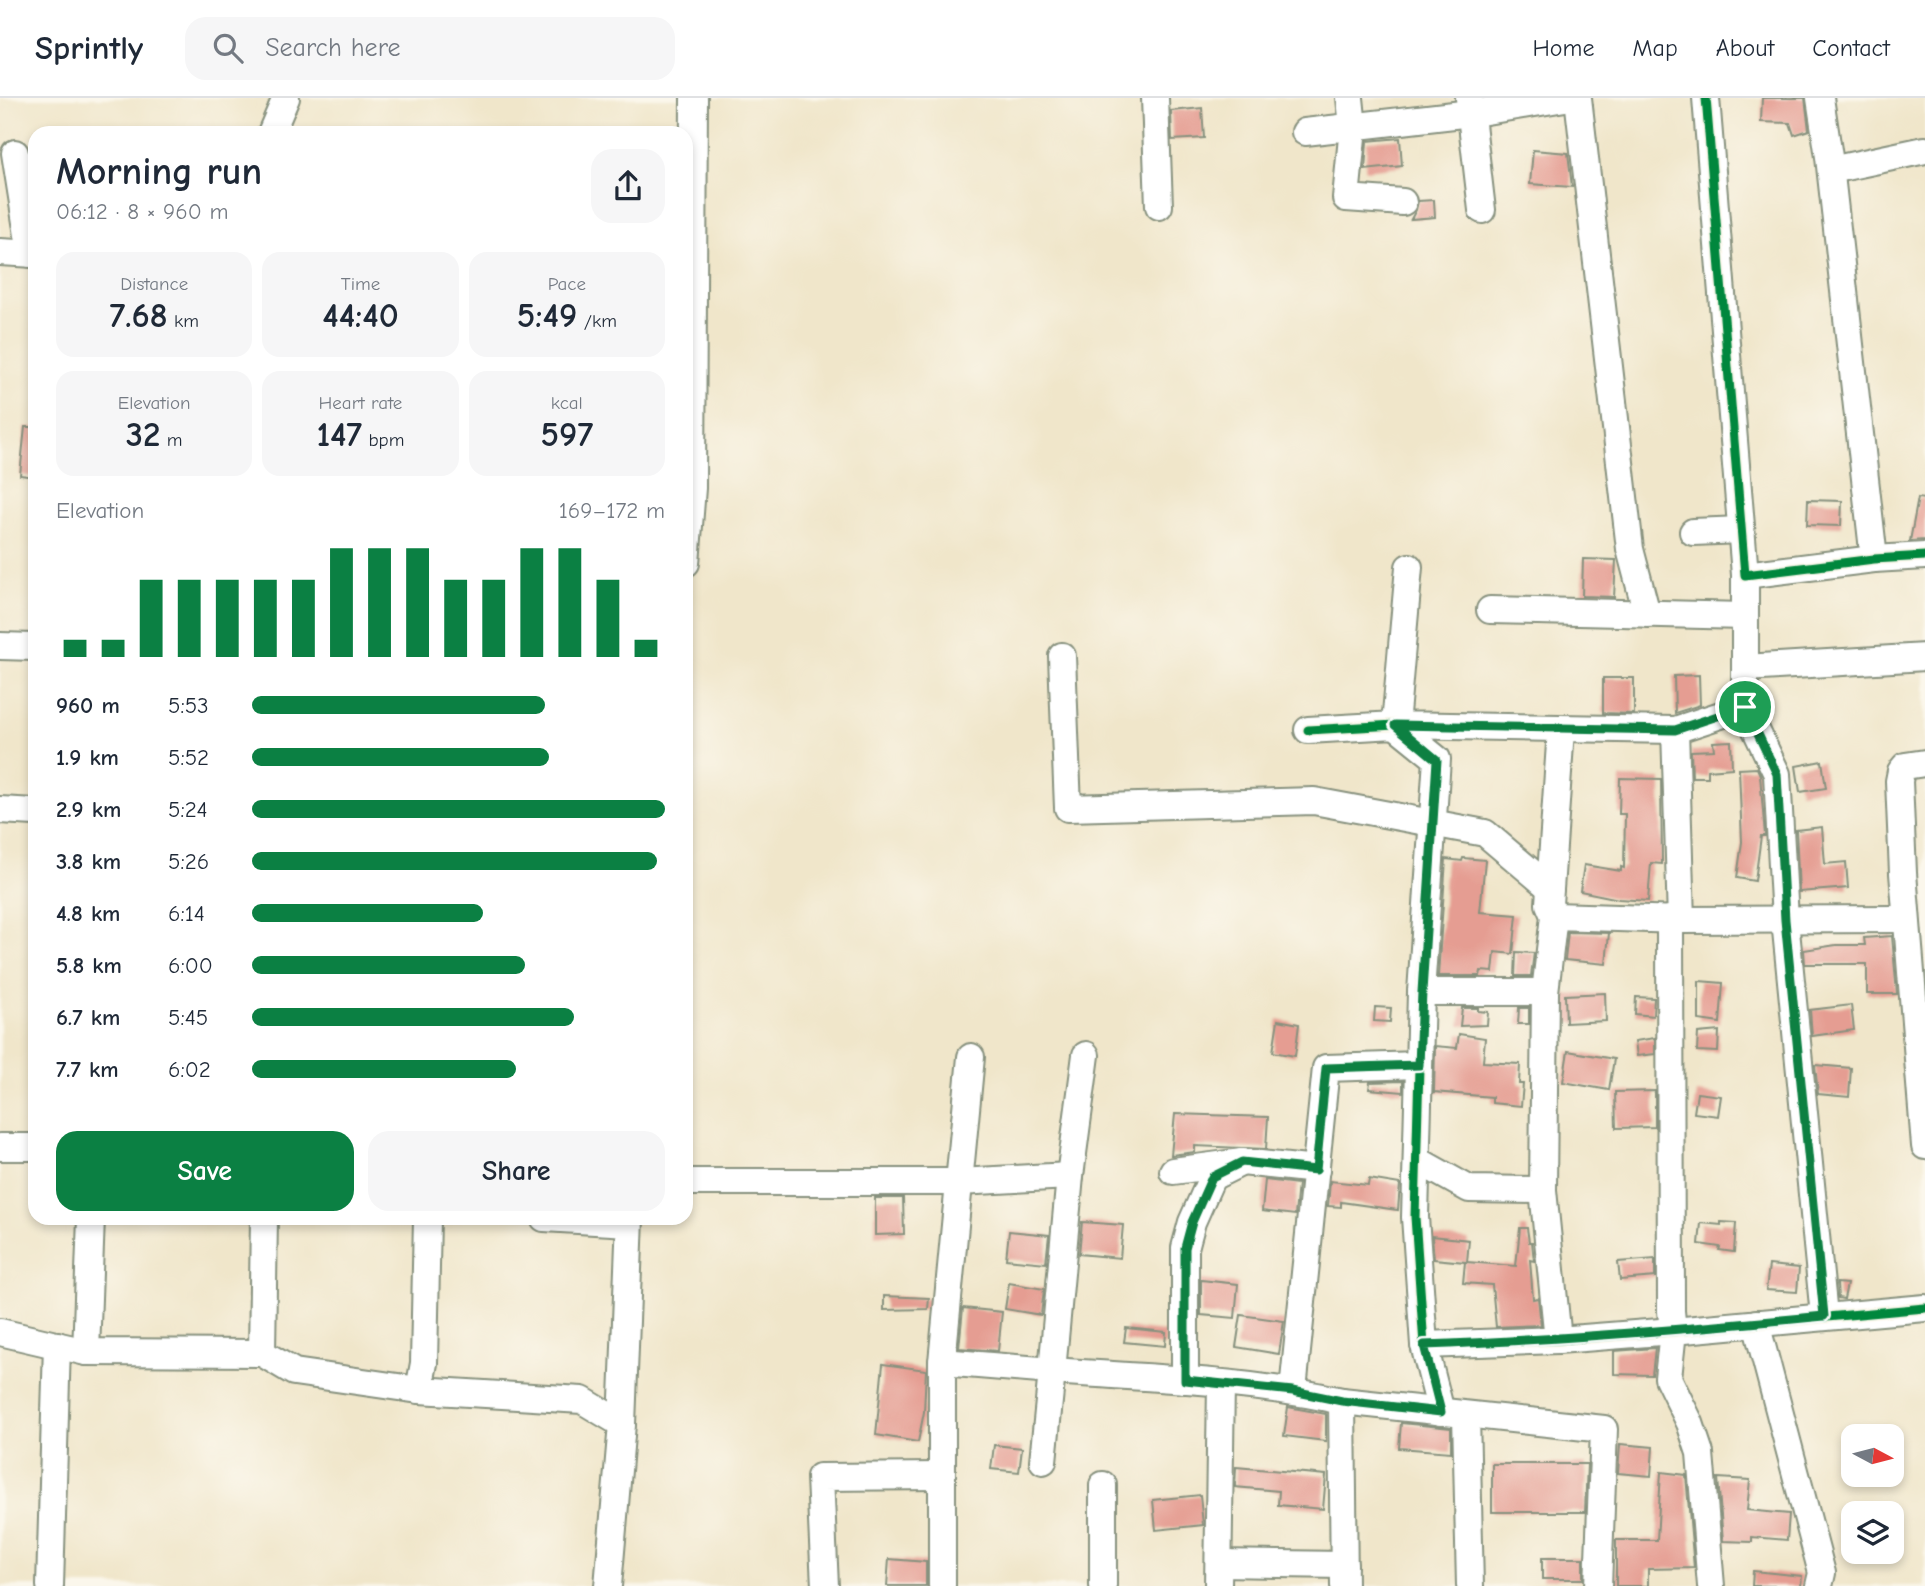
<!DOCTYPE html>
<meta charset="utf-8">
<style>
body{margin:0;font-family:"Comic Neue",sans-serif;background:#f6f6f7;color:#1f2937;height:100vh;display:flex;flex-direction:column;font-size:26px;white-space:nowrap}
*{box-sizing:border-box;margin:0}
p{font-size:23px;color:#747a83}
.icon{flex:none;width:38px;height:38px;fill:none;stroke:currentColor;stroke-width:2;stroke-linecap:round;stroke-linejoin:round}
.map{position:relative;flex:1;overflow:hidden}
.details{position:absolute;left:28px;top:28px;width:665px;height:1099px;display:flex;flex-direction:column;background:#fff;border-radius:21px;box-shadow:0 4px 10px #0003}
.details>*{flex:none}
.needle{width:46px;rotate:97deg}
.controls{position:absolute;left:1841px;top:1326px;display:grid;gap:14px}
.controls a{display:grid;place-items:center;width:63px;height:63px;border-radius:14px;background:#fff;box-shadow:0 4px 10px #0003;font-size:35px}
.pin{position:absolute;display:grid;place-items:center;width:60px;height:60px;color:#fff;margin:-30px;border:4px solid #fff;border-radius:50%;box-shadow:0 2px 7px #0007}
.round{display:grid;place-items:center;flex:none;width:74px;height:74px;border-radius:21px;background:#f6f6f7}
.head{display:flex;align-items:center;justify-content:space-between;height:119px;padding:0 28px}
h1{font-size:38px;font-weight:700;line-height:52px}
.figures{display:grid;grid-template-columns:repeat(3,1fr);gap:10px;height:119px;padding:7px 28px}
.figures div{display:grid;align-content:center;border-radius:18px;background:#f6f6f7;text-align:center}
.figures b{font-size:35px;font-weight:700}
.figures small{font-size:19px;font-weight:400}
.figures p{font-size:19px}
.chart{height:196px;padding:14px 28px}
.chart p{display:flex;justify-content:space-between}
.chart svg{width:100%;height:126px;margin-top:7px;stroke:#0b8043;stroke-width:6}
.action{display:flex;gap:14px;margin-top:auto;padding:14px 28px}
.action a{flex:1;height:80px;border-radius:21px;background:#0b8043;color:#fff;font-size:28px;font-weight:700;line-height:80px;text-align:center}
.action a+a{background:#f6f6f7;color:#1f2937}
ul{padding:0 28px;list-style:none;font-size:23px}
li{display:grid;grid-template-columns:112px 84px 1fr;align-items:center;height:52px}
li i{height:18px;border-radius:9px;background:#0b8043}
header{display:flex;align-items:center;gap:42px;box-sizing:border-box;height:98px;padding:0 35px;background:#fff;border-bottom:2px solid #e0e1e3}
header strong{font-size:33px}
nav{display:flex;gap:38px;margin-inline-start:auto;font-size:24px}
.search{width:490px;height:63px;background:#f6f6f7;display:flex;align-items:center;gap:18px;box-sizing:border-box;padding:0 24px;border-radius:21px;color:#747a83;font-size:26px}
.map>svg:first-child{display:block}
.building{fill:#e59d92}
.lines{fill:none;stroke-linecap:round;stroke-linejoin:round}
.minor-casing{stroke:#88927f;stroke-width:30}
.minor{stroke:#fff;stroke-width:26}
.cycleway-casing{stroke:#fbf7ec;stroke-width:13}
.cycleway{stroke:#00873e;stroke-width:9}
.route-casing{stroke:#fff;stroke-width:14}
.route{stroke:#0b8043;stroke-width:9}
</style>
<header>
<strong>Sprintly</strong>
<div class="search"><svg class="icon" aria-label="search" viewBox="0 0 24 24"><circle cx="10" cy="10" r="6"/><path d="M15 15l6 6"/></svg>Search here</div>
<nav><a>Home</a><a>Map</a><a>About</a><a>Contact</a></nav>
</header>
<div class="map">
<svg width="1925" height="1488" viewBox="0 0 1925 1488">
<rect width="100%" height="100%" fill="#fbf7ec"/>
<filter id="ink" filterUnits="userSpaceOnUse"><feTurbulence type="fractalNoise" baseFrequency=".0143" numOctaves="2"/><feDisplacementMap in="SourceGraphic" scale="14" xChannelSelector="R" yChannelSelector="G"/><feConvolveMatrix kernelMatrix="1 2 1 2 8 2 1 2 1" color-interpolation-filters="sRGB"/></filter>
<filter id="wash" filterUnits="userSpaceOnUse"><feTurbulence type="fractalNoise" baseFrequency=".00686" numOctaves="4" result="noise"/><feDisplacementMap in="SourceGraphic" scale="28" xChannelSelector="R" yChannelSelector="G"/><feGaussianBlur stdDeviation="1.57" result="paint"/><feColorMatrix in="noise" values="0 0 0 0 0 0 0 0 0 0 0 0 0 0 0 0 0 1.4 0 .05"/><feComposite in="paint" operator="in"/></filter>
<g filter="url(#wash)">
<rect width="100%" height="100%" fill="#f0e6ca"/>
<g id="blocks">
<!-- building -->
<g class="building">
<polygon points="1762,0 1805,0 1809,32 1794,37 1790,25 1761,24"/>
<polygon points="1202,10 1204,40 1172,42 1171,13"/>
<polygon points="1400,40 1402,68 1365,72 1367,43"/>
<polygon points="1533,52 1568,55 1572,89 1530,86"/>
<polygon points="1434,102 1435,119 1411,121 1416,112 1418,103"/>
<polygon points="25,329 35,329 35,379 20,377"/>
<polygon points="1918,400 1925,401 1925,442 1910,443"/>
<polygon points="1808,402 1842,403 1841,428 1807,427"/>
<polygon points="1583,461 1616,462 1614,499 1582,498"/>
<polygon points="1699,577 1700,607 1675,615 1674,578"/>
<polygon points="1603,580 1634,580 1634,616 1603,615"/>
<polygon points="1731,643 1732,670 1708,672 1708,679 1692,679 1691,653 1714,652 1713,644"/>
<polygon points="1822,663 1826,690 1800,694 1796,668"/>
<polygon points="1757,670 1760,677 1765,738 1761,738 1755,783 1737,780 1742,744 1739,671"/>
<polygon points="1620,680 1661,681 1662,766 1651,765 1648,803 1619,801 1580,793 1584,767 1621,773 1621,769 1624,770 1625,716 1619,716"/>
<polygon points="1822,729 1825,766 1846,764 1848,790 1799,794 1796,732"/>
<polygon points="1463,760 1485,762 1480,814 1517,817 1513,856 1495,854 1493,874 1481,873 1480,878 1438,878 1446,761 1462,763"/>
<polygon points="1568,834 1609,835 1606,866 1565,862"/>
<polygon points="1892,838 1897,896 1867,896 1867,866 1805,866 1804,852 1836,847 1865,847 1864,840"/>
<polygon points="1516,854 1534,855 1531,878 1515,878"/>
<polygon points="1699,883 1723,885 1720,925 1699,922"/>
<polygon points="1605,895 1606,923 1566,925 1565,897"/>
<polygon points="1636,899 1654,900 1653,918 1635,916"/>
<polygon points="1851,907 1854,932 1812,938 1810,912"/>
<polygon points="1375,909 1391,910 1390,924 1374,923"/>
<polygon points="1462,910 1478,910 1478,913 1488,914 1487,927 1460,928"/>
<polygon points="1519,910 1529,910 1529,926 1518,926"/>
<polygon points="1278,922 1299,926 1295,958 1273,954"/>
<polygon points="1719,933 1718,954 1697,953 1698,935"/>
<polygon points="1459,936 1485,940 1483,964 1520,966 1519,986 1523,986 1521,1008 1492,1005 1492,999 1434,994 1435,948 1457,950"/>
<polygon points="1655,940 1655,956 1637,958 1635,943"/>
<polygon points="1568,953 1614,961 1609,992 1563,984"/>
<polygon points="1815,967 1851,970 1849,999 1818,996"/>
<polygon points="1403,983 1403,994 1369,991 1370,984"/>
<polygon points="1655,993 1655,1029 1616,1030 1615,994"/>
<polygon points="1697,995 1721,998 1718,1018 1694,1015"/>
<polygon points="1175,1016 1268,1019 1266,1051 1195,1048 1195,1054 1171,1057"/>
<polygon points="1369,1081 1400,1086 1398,1112 1341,1104 1341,1109 1328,1108 1330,1083 1368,1087"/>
<polygon points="1265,1082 1298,1086 1295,1117 1262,1113"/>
<polygon points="875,1100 903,1100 904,1136 875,1137"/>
<polygon points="1082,1124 1123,1127 1120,1160 1079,1156"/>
<polygon points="1721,1124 1736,1125 1734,1154 1719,1152 1720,1149 1699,1146 1701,1125 1721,1127"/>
<polygon points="1520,1130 1527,1130 1529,1144 1532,1144 1534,1163 1530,1162 1533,1201 1538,1200 1541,1227 1496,1229 1492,1187 1463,1185 1465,1164 1434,1161 1432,1138 1469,1142 1467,1164 1516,1168"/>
<polygon points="1009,1133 1049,1137 1046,1165 1006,1161"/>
<polygon points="1655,1161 1655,1179 1620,1182 1618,1164"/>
<polygon points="1769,1167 1799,1170 1797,1194 1766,1192"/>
<polygon points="1201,1182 1238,1186 1235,1220 1201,1217"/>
<polygon points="1009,1185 1044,1191 1041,1217 1005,1211"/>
<polygon points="1837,1185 1847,1186 1844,1201 1838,1200"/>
<polygon points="884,1198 929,1200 928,1211 884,1212"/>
<polygon points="963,1210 1002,1214 998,1253 959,1250"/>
<polygon points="1241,1217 1284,1223 1279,1256 1236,1249"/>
<polygon points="1126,1230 1166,1234 1165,1248 1124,1244"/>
<polygon points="1655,1250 1652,1277 1614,1276 1614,1253"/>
<polygon points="883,1266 926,1272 924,1314 918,1344 876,1337"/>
<polygon points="1288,1309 1326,1316 1326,1343 1284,1338"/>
<polygon points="1401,1325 1451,1330 1451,1354 1399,1350"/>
<polygon points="1620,1346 1653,1349 1651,1378 1618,1375"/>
<polygon points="994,1347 1022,1350 1019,1374 991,1371"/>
<polygon points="1492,1366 1587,1366 1585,1414 1492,1414"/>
<polygon points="1236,1369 1326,1377 1323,1411 1278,1407 1279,1393 1235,1389"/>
<polygon points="1661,1374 1686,1377 1694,1470 1648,1471 1648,1488 1616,1488 1616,1442 1657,1442"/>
<polygon points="1718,1380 1750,1382 1747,1412 1789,1416 1787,1442 1752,1439 1752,1444 1723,1443"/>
<polygon points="1200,1397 1203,1427 1156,1432 1153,1402"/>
<rect x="1542" y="1460" width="41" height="21"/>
<polygon points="889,1461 926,1464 926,1488 887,1488"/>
<polygon points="1753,1473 1802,1478 1801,1488 1752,1488"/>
</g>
</g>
</g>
<g filter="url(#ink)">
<use href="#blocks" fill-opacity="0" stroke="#88927f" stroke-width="2"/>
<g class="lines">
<!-- minor casing -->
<g class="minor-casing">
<g id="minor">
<polyline points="1155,0 1159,108"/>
<polyline points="1350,0 1353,29 1346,100 1403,104"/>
<polyline points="1469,0 1482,112"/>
<polyline points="1578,0 1630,451 1647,516"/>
<polyline points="1706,0 1745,477 1874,461 1925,458"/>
<polyline points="1820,0 1829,59 1874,461"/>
<polyline points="1305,34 1480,14 1565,0"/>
<polyline points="271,35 286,0"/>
<polyline points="15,55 31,156"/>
<polyline points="1831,72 1925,52"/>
<polyline points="0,154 35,156"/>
<polyline points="1693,434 1741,432"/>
<polyline points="686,465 692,390 694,0"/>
<polyline points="1409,469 1395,627 1675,632"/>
<polyline points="1490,512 1745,518"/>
<polyline points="0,548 35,549"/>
<polyline points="1062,558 1068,710 1314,703 1485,735 1550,790"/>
<polyline points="1745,570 1925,559"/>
<polyline points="1745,609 1777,676 1785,822 1824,1218"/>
<polyline points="1308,632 1395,627 1437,661 1421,894 1415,1119 1424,1247 1558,1242 1673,1233 1925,1210"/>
<polyline points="1925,665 1905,668 1901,673 1899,683 1903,775 1925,1048"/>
<polyline points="0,712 35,714"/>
<polyline points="1554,818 1681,822 1906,821"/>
<polyline points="1670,821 1671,1213 1673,1233 1668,1280 1690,1325 1700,1355 1711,1488"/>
<polyline points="1681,822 1675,632 1745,609 1745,477"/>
<polyline points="1421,894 1545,894"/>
<polyline points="0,1049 35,1049"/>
<polyline points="1417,1062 1469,1091 1543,1092"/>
<polyline points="1173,1073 1242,1064 1316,1072"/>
<polyline points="686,1084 959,1084 1070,1078"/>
<polyline points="264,1120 262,1255 294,1274 419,1292 424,1265 427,1120"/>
<polyline points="544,1120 629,1125"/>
<polyline points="1756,1225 1822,1475 1819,1488"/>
<polyline points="0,1234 86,1254 262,1255"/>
<polyline points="1558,1242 1543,1092 1545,894 1554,818 1549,806 1561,631"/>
<polyline points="1424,1247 1441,1314"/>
<polyline points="86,1254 91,1120"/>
<polyline points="942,1264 1052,1273 1070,1078 1086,957"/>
<polyline points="1185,1282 1185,1150 1192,1124 1212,1079 1242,1064"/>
<polyline points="419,1292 582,1302 622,1326"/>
<polyline points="1293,1292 1326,970 1419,967"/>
<polyline points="1342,1303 1604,1331 1598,1488"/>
<polyline points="1466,1317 1470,1488"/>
<path d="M1043,1363L1052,1273C1149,1280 1247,1282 1342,1303L1344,1488"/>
<polyline points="1219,1465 1344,1467"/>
<polyline points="50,1488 57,1247"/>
<polyline points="608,1488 622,1326 630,1120"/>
<polyline points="825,1488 820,1379 942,1378"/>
<polyline points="942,1488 942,1264 971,959"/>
<polyline points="1103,1488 1103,1387"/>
<polyline points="1218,1488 1221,1285"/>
</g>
</g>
<!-- minor -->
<use href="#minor" class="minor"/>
<!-- cycleway casing -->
<g class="cycleway-casing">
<g id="cycleway">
<polyline points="1706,0 1745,477 1874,461 1925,458"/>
<polyline points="1745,609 1777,676 1785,822 1824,1218"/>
<polyline points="1308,632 1395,627 1437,661 1421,894 1415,1119 1424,1247 1558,1242 1673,1233 1925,1210"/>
</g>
</g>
<!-- cycleway -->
<use href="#cycleway" class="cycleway"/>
</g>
</g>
<g class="lines" filter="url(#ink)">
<!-- route casing -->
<g class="route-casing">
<path id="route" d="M1745,609L1777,676L1785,822L1824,1218C1691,1231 1558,1242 1424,1247L1441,1314L1342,1303L1293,1293L1185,1282V1150L1192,1124L1212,1079L1242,1064L1316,1072L1326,970L1419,967L1422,894L1437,662L1395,627L1675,632Z"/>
</g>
<!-- route -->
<use href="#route" class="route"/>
</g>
</svg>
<div class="controls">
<a><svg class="needle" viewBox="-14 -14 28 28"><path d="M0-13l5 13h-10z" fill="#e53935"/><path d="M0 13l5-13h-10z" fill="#747a83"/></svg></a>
<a><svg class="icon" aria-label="layers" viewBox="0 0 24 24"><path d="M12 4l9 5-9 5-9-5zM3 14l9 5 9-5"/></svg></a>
</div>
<div class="pin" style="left:1745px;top:609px;background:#1e9e55"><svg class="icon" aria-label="arrive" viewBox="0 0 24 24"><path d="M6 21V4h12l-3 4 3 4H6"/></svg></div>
<section class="details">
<div class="head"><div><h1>Morning run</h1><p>06:12 · 8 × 960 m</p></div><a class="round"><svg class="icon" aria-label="share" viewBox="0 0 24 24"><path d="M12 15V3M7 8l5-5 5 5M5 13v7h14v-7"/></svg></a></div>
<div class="figures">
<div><p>Distance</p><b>7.68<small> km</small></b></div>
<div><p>Time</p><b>44:40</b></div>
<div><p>Pace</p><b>5:49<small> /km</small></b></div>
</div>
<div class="figures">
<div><p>Elevation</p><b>32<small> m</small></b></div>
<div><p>Heart rate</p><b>147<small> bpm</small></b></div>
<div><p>kcal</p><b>597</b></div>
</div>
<div class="chart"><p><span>Elevation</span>169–172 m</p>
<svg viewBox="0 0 160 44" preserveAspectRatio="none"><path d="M5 44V38M15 44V38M25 44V17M35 44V17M45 44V17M55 44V17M65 44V17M75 44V6M85 44V6M95 44V6M105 44V17M115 44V17M125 44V6M135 44V6M145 44V17M155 44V38"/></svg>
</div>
<ul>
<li><b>960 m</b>5:53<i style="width:71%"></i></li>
<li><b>1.9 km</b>5:52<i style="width:72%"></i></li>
<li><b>2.9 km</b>5:24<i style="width:100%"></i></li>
<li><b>3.8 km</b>5:26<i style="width:98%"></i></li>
<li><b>4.8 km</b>6:14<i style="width:56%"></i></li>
<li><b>5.8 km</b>6:00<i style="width:66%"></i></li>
<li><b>6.7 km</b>5:45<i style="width:78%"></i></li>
<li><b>7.7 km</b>6:02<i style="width:64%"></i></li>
</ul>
<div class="action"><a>Save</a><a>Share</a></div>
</section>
</div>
